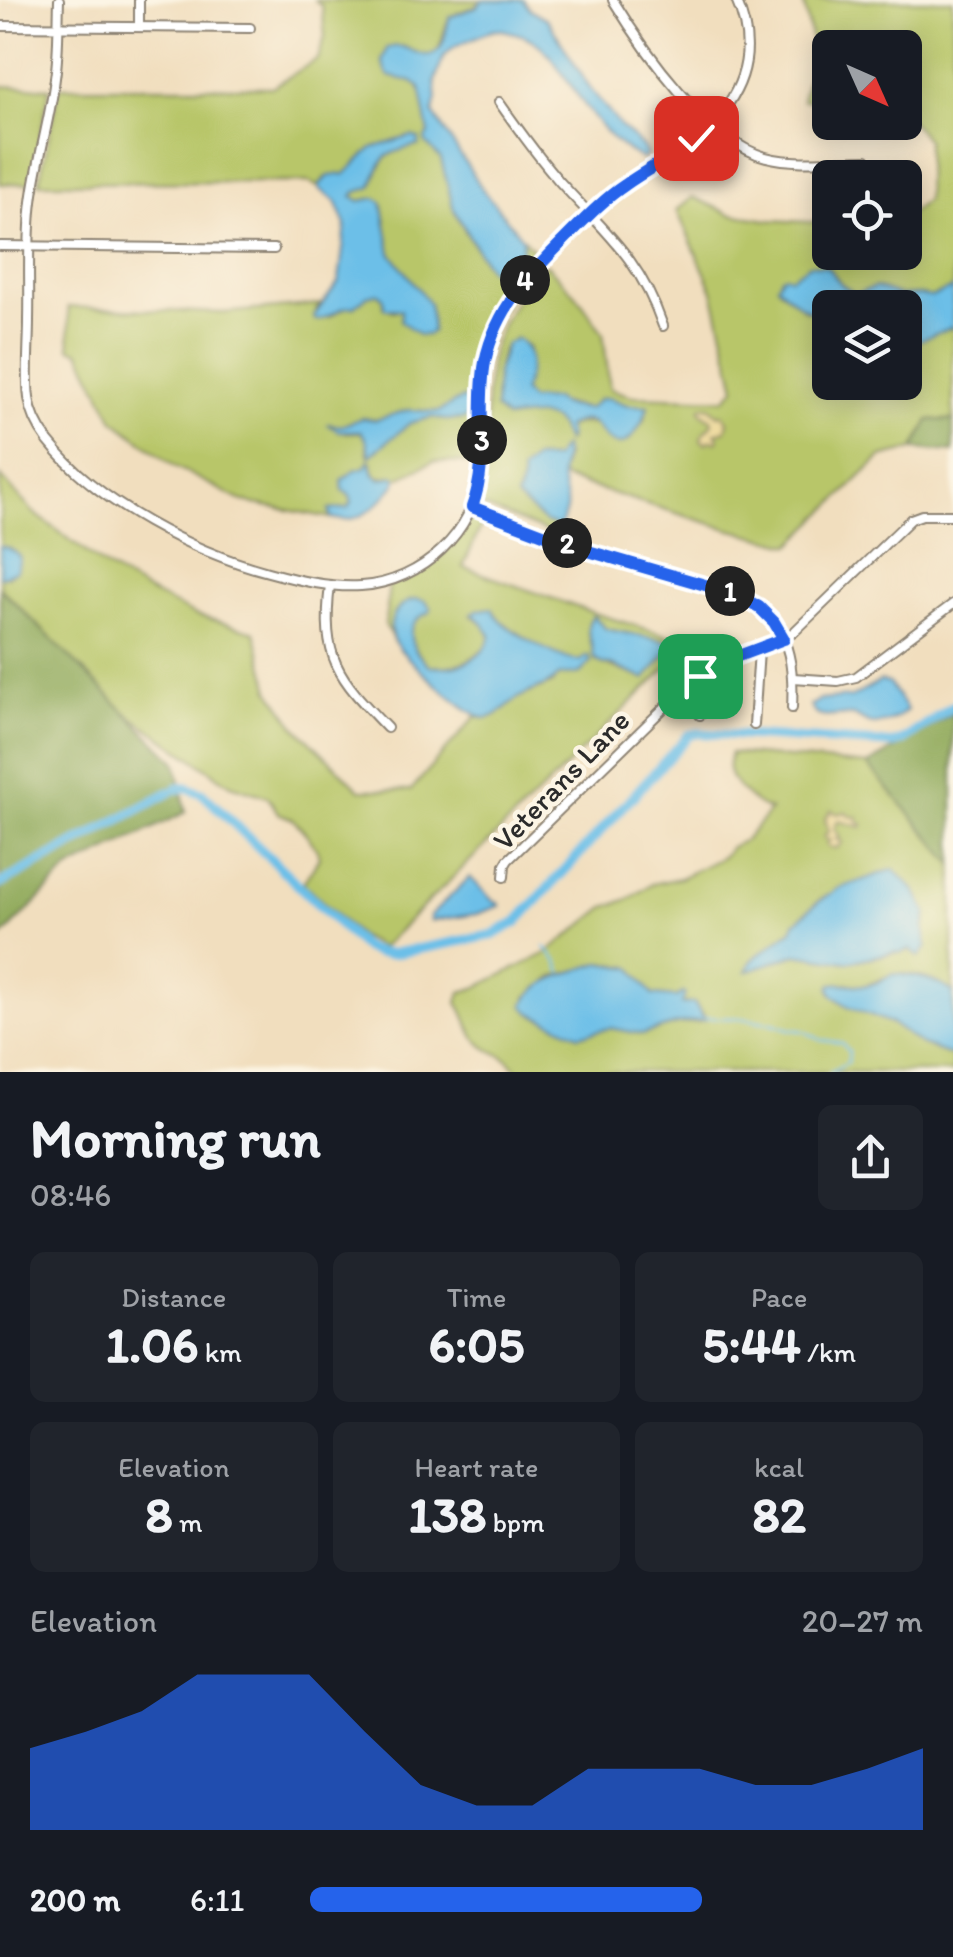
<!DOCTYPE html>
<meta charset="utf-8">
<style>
body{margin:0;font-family:Itim,sans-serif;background:#20242c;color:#f1f3f6;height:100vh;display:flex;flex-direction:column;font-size:38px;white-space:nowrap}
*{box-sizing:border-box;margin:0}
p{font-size:32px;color:#9ea1a6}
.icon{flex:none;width:55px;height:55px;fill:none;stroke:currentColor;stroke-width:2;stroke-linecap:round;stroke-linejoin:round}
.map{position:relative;height:1072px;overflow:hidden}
.details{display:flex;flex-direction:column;background:#171b24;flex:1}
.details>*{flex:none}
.needle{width:65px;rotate:135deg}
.buttons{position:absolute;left:812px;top:30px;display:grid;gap:20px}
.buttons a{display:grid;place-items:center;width:110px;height:110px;border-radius:15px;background:#171b24;box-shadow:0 5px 25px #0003;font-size:50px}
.pin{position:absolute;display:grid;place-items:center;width:85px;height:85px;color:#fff;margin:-42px;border-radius:20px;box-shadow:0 5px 15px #0006}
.km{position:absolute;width:50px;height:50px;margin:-25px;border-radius:50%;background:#222;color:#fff;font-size:28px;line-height:50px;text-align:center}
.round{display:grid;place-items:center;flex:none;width:105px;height:105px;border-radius:15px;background:#20242c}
.head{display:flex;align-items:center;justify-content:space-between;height:170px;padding:0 30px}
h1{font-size:55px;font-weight:700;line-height:75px}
.figures{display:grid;grid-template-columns:repeat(3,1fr);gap:15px;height:170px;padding:10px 30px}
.figures div{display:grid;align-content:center;border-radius:15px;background:#20242c;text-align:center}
.figures b{font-size:50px;font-weight:700}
.figures small{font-size:28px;font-weight:400}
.figures p{font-size:28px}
.chart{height:280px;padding:20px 30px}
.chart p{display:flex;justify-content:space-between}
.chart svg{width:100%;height:180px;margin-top:10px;fill:#2563eb;opacity:.7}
ul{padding:0 30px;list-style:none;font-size:32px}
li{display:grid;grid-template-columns:160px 120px 1fr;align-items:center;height:75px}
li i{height:25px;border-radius:12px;background:#2563eb}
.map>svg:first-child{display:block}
.green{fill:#b8c669;stroke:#72784a;stroke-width:2.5;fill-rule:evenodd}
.forest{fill:#92ab5d;stroke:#5e6b44;stroke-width:2.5}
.sand{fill:#eeda9e;stroke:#8c8264;stroke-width:2.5}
.water{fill:#6cbfe8;stroke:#4c758a;stroke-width:2.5}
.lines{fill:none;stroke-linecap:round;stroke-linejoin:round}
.stream{stroke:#6cbfe8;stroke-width:2.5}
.river{stroke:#6cbfe8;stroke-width:10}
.minor-casing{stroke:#8e8474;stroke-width:12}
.minor{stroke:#fff;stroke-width:8}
.route-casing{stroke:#fff;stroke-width:20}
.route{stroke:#2563eb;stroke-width:12}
.labels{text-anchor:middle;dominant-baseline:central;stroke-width:9;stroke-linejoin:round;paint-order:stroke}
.street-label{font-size:30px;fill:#2b2b2b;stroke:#fcf5e5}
</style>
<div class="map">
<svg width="953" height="1072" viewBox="0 0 953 1072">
<rect width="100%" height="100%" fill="#fcf5e5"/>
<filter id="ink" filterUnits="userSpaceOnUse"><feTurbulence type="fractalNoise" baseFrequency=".01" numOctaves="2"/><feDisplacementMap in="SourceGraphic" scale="20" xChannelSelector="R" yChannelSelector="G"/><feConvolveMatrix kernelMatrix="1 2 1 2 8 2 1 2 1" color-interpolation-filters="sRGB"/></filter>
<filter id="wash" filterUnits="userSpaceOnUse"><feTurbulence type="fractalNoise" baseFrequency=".0048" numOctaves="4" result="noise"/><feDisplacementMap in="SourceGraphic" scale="40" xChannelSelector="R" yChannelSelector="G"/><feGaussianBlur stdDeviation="2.25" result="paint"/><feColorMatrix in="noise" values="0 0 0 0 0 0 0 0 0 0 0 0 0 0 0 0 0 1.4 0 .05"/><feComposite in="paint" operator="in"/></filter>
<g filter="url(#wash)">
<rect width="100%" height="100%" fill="#f1debe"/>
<!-- green -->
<g class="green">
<path d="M315,0H483C474,10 464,8 454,15C435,29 451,75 404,47L411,81L418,85L421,90L429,134L425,140L441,159L454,210L461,224L488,268L501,274L518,265L523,239L541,258C475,325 479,376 478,464L434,461L397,479L392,476C379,479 372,477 372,462L369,461L366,467L355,470L342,480L343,490L350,496L352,503L348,508L330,510L331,518L244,502L174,466L114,420L80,352L70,348L68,307L223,313L321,304L316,310L329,317L347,306L354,307L367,296L375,293L383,297V306L392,311L401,310C403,320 406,326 416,331L432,329L429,303L391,253L383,205L376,198L360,201L352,196L356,192L372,187C382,158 385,152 417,146L419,139L408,137L372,148L345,174L325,178L318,187L309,182L39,183L59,87H272L318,59L325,37L322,6ZM461,399L466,400L467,415L459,420L432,417L410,423L376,448L371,456L368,454C367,424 363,434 344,432C342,431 332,426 329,424L341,426L362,418L376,420L408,410L438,412Z"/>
<path d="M803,0H953V288L931,297L919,295L900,296L877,288L855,294L842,285L831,270H803L779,288L805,310L830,317V382H905V343C917,343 922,338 932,334C939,331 946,330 953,327V420H929L914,449L881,457L791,545L728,529L566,479L560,475L565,456L554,459H534L516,498L545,522L559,527L557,536L479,505C479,492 485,480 485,467C489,376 477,335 546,264L577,296L603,333L610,389L632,396L725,399L736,387L713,291L677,210L693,197L730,214L768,220L830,223V252H905V218L926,200L927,140L905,114V48H830V101L802,100L814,51ZM515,340L523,343L528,349L523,392L530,400C552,400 567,405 589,409L600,399L609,398L627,405L647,406L645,419L627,441C606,431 588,415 566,428L568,440C564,436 562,430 558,425C547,410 521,416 506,419L495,409L497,372L502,350Z"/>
<polygon points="0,86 50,88 31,183 0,184"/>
<path d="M0,476L33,512L106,567L145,590L196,615L255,632L270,690L296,727L360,790H411L476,716L484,718L493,716L519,697L551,684L558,676L580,673L591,662L588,656L580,661C554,660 513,631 494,615L474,617C483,621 492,632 490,641C475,662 455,669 430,666C418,656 401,634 416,619C421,615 427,613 431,609L391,628L394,642L385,624L389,585C435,570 447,550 474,513L485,517L463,567L594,613L692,643L381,948L359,936L303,883L319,858L317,850L307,835L293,819L278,813L268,797L231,785L125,712L0,588V577L10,575V549L0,546ZM593,616L606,629L672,642L675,649L665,655L645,679C629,672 610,668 595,660C594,643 581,631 593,616Z"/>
<path d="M731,753L868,765L953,864V992C938,981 910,971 892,975C872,980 871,990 846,983L831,992L840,1001L848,1006L891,1023L920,1044L953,1056V1072H520C515,1068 512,1063 508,1060C498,1052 486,1051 478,1041C468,1030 467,1015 458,1003L461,992L475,988L547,953L605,907L629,899L652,884L680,878L722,857L731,847L745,840L771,810C757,807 731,784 729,770C728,764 729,759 731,753ZM901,877L915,891L927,913L924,928L927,947L847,962L796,954L748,970L751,962L757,956L792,930L795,923L822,898ZM605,963L629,967L653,995L676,997L682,1004L694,1003L705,1017L699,1022L676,1024L643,1034L610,1028L579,1035L531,1013L527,997L555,976Z"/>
</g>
<!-- forest -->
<g class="forest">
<polygon points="929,420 953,420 953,452 914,449"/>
<polygon points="0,588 176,762 186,812 68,870 0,939"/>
<polygon points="953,713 953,864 868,765"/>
</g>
<!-- sand -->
<g class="sand">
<polygon points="705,406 711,407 718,415 723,414 728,421 726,430 716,433 719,438 717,442 712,440 705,443 701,440 703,434 712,425 711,419 701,412 701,408"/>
<polygon points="831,810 837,814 847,812 849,816 858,817 858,821 863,824 862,827 838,821 834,829 840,837 836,839 842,842 837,848 828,847 827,844 830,840 824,838 826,833 829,832 825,819"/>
</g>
<!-- water -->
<g class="water">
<path d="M483,0H523L530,9L547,19L589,87L620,126L644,148L647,155L643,159C607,145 584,103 563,74C556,64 548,51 538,44C527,35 507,30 494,29L455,46L444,56L435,81L437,99L433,113L483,190L523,239L519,265C506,270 500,278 488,268L454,210L441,159L426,143L425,140L429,134L420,87L411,81L388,76L382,61L387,48C393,47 396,45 403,47C415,50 428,63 440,48C446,40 446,26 450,17L476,7Z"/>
<path d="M412,136L419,139V145C385,154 383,153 372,187L356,192L352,196L360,201L376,198L382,202L391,253L429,303L432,331L427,335H419L401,321V310L384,308L383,297L378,293L367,296L354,307C340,305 330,319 315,320L314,316L339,281L346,225L336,201L320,189L319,185L329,176L345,174L372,148Z"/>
<path d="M810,264L827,267L842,285L855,294L875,287L900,296L919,295L931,297L953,288V327L910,344L905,343V308H830V317C806,313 793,301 777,285L781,277L785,275L791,277Z"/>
<path d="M517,338C537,353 529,372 523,392L530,400L555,399L562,405L588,409L600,399L609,398L627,405L648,406C645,418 630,451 613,443C596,436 598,408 566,427L569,437L566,442C563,437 562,430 558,425C548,411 521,417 506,419L495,409L497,372L506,344Z"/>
<path d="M463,398C469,401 469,414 465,419L445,420L432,417L410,423L370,456L366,439L361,431H339L327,424L341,426L362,418L376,420L408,410L438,412Z"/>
<path d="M563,447C566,457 561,461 561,471C560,497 575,499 559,527L545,522L516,498L522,481L521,471L534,459H554Z"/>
<path d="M370,460L374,475L381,479L394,476L397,479L395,485C378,505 360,526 331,518L329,510L348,508L352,503L350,496L343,490L342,480L355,470L366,467Z"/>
<path d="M0,546C8,548 18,551 20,559L16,571L0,577Z"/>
<path d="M416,599L425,601L431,609L430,612C400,624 409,649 430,666C456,670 484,661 491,635L480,620L472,614L477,610L492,608C499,627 559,660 580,661L588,656L591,662L580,673L558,676C547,688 532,689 518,698C508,704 498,717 486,718C471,719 398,653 393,639C386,619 398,603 416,599Z"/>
<path d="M593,616L606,629L670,642L676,646L675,648L665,655L645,679L614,666L601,663L593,657C595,641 581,630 593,616Z"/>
<path d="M881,681L889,683L907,710C899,717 890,723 878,724C867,725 864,720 855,716C844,713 831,718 822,716C814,714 814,712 810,706L819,700L852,697Z"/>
<polygon points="894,869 915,891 927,913 924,928 927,947 919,957 910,949 901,953 895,952 847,962 796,954 747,971 751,962 757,956 792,930 795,923 813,906 837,889"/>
<polygon points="470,877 494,902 499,903 500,906 477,914 430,921 430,916"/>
<path d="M600,963L632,968L653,995L676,997L683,993L685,994L682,1004L694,1003L705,1020L676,1024L643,1034L610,1028L579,1035L531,1013L524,1006C533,979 578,971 600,963Z"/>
<path d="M893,974C913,975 936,980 953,992V1056L920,1044L891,1023L848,1006L834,996L830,988L832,984C845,982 856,987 868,985C878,984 884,978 893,974Z"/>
</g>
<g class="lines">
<!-- stream -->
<g class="stream">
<polyline points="545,947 558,962 562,973"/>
<polyline points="705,1018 739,1018 771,1023 789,1029 804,1031 821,1040 842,1043 849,1052 848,1062 830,1072"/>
</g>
<!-- river -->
<g class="river">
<polyline points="177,789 186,787 203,794 364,948 377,953 391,954 493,935 517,922 689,735 699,733 893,744 904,740 953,706"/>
<polyline points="0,884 170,792"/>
</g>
</g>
</g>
<g filter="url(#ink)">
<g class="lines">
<!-- minor casing -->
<g class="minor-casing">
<g id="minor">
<path d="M59,0C58,26 59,52 55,78C50,120 37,160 32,202C27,240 30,281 29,320C29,345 26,373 29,398C31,414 39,429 48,441C97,503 193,552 268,572C297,580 330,588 361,586C422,582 475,532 481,471C485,429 478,387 489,346C499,311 519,285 544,261C568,237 591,211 618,190C634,177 654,169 671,157C727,120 767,69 736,0"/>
<path d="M613,0C643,49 708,142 766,157C797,165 834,160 866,160"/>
<polyline points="0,26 250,28"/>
<polyline points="139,27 139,0"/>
<path d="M499,102C518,129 538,157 560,182C606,233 639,257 663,326"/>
<polyline points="0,246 274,249"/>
<path d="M472,507C519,526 567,545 617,559C654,571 736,585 762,609C791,636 794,670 792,708"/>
<path d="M330,585C321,659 338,677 387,728"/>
<polyline points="698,674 702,683 700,715"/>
<polyline points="793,678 838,681 856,677 953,604"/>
<polyline points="754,725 759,650"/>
<polyline points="504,877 505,865 508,860 702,671 774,644 794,632 911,519 922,515 953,515"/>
</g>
</g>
<!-- minor -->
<use href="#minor" class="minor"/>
</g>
</g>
<g class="lines" filter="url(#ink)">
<!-- route casing -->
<g class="route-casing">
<path id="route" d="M696,138C674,157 648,168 625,185C604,199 586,218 568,236C530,274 496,308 485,362C476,410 490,460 472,507L588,551L736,594L759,607L774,622L784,639L706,668L698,674L700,676"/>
</g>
<!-- route -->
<use href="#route" class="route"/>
</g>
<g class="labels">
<!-- street labels -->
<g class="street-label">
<text transform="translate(561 780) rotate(-46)">Veterans Lane</text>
</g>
</g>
</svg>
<div class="buttons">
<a><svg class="needle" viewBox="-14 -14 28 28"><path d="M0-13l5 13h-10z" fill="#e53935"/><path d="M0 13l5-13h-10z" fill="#9ea1a6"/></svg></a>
<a><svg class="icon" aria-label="locate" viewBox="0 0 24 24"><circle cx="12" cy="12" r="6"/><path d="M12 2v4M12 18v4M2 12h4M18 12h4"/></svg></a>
<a><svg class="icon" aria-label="layers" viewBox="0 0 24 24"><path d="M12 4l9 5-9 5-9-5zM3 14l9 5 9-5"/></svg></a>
</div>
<div class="pin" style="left:700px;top:676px;background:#1e9e55"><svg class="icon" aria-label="arrive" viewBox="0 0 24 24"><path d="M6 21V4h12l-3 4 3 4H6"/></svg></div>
<div class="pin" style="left:696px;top:138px;background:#d93025"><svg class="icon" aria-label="check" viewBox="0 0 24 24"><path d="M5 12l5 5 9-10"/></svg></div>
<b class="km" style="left:730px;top:591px">1</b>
<b class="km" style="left:567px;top:543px">2</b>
<b class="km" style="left:482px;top:440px">3</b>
<b class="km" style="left:525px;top:280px">4</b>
</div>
<section class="details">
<div class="head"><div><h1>Morning run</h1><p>08:46</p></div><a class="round"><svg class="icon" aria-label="share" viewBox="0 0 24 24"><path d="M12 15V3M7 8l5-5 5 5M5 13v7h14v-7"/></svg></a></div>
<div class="figures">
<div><p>Distance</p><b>1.06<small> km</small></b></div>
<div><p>Time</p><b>6:05</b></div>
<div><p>Pace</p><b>5:44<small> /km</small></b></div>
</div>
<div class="figures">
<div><p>Elevation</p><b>8<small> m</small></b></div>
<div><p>Heart rate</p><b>138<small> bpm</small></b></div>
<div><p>kcal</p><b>82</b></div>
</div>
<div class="chart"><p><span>Elevation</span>20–27 m</p>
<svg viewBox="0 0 160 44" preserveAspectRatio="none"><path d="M0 44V24L10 20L20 15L30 6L40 6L50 6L60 20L70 33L80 38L90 38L100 29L110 29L120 29L130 33L140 33L150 29L160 24V44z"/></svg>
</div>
<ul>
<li><b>200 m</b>6:11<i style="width:64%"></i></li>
</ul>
</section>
